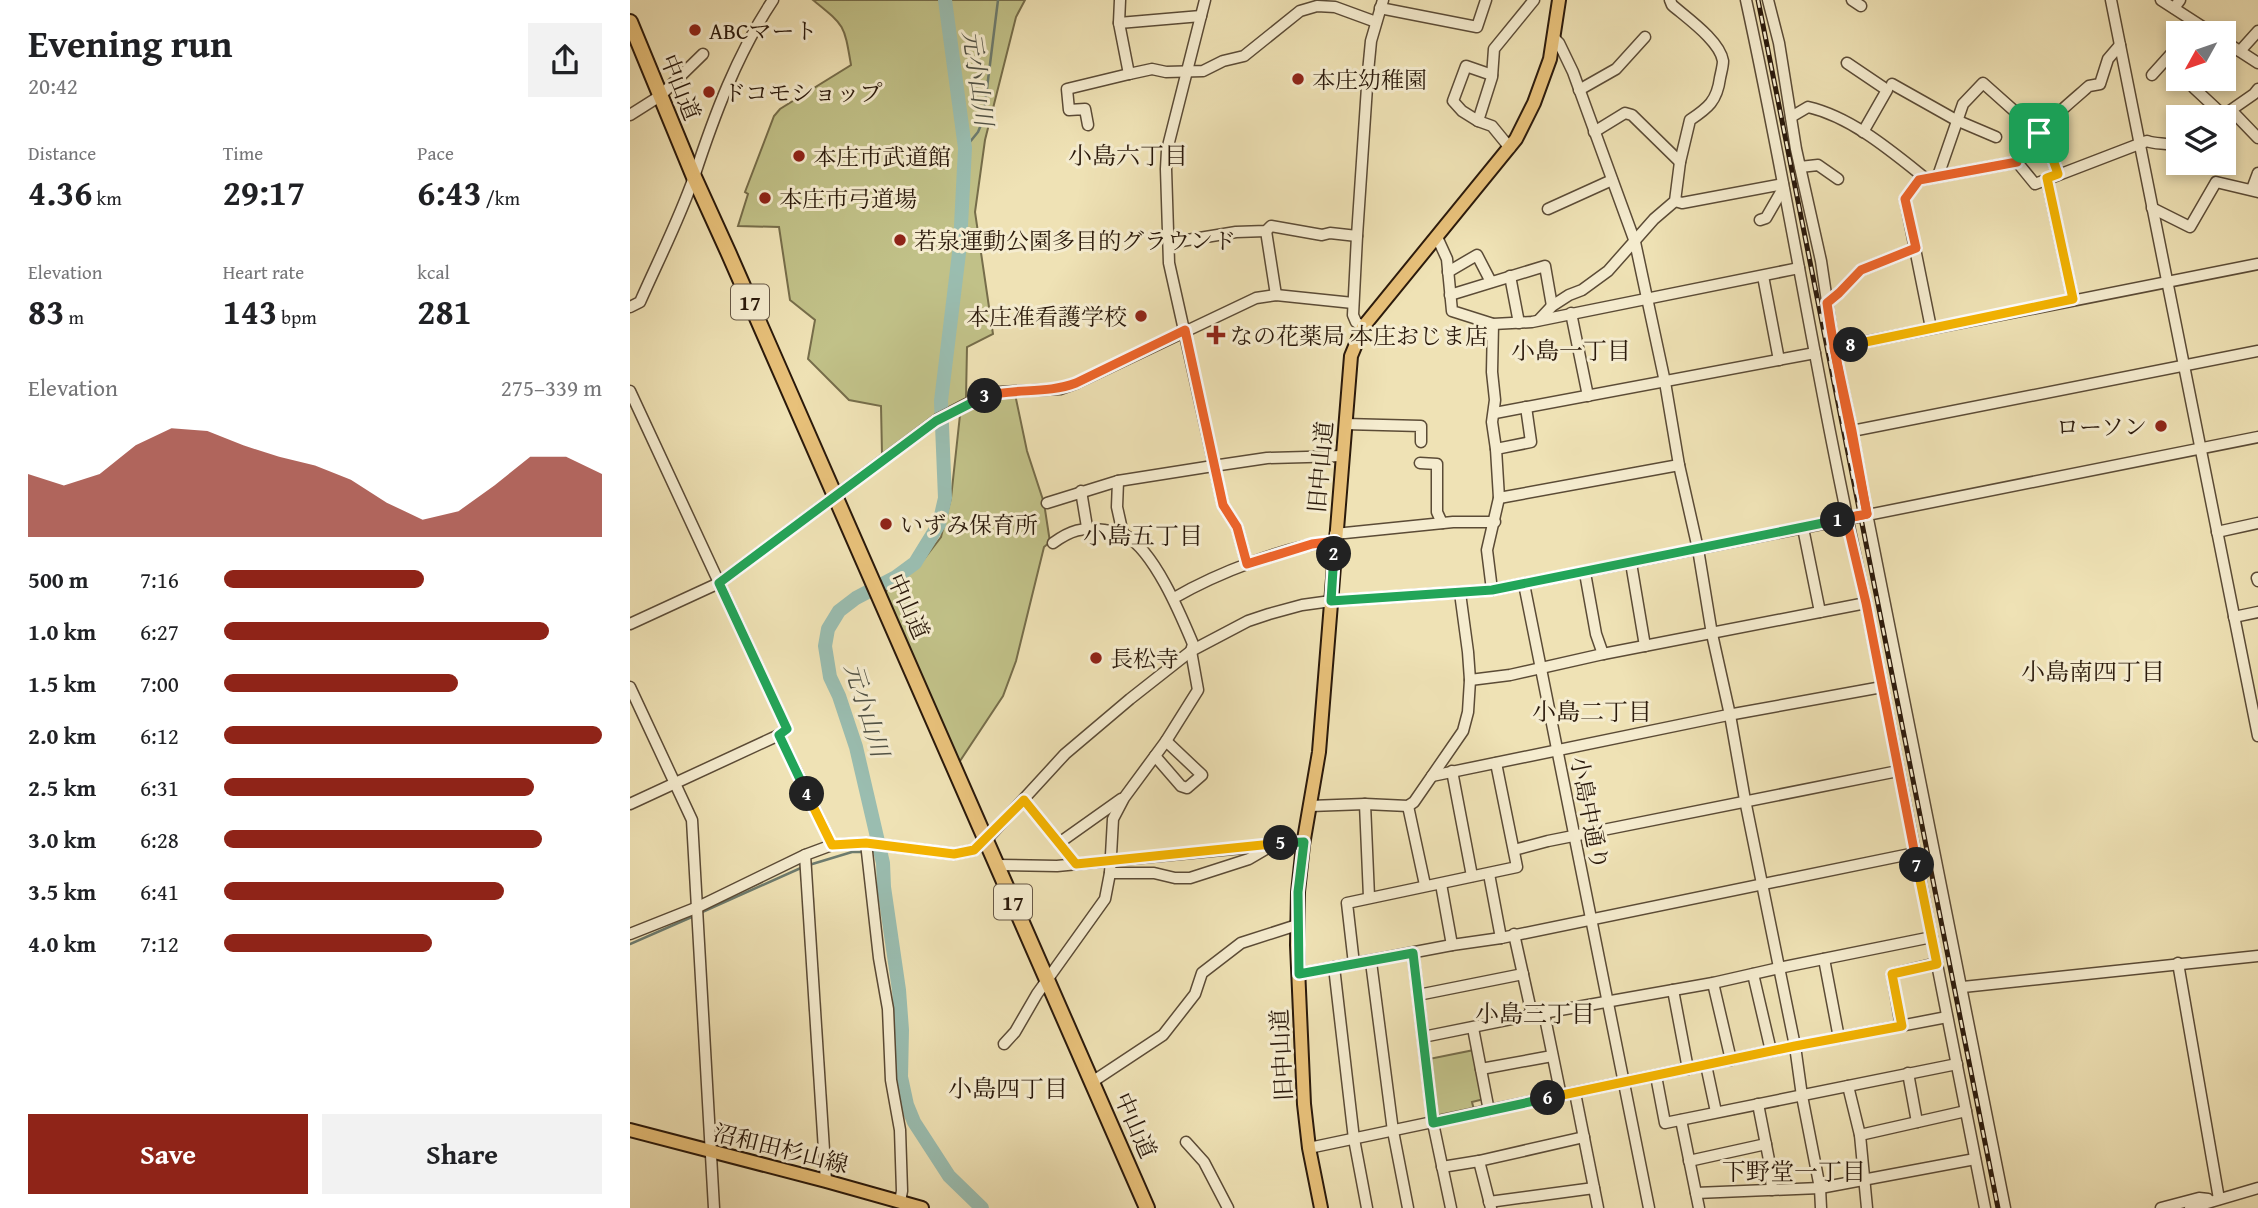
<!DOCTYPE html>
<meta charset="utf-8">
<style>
body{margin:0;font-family:"Gentium Book Plus","Noto Serif JP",serif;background:#f2f2f2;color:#202124;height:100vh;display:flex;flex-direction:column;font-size:26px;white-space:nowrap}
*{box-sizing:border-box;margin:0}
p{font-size:23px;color:#757577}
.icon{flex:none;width:38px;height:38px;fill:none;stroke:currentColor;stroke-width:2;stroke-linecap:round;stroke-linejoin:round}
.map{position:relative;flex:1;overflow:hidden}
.sheet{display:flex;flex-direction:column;background:#fff;width:630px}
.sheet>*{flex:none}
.needle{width:46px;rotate:230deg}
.tools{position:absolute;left:1536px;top:21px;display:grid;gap:14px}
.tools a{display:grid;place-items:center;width:70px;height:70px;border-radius:0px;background:#fff;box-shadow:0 4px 10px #0003;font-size:35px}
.pin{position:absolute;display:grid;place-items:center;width:60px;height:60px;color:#fff;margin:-30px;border-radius:14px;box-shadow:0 4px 10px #0006}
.km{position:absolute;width:35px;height:35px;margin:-18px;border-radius:50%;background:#222;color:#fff;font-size:19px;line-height:35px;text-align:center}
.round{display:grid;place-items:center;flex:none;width:74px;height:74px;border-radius:0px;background:#f2f2f2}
.headline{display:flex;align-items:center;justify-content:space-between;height:119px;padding:0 28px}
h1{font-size:38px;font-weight:700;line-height:52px}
.figures{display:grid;grid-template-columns:repeat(3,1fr);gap:10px;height:119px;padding:7px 28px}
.figures div{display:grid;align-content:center}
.figures b{font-size:35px;font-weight:700}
.figures small{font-size:19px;font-weight:400}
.figures p{font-size:19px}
.chart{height:196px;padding:14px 28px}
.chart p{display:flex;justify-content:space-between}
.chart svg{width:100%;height:126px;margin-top:7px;fill:#8f2418;opacity:.7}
.cta{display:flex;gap:14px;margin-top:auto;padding:14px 28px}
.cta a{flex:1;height:80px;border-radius:0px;background:#8f2418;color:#fff;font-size:28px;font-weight:700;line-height:80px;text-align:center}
.cta a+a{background:#f2f2f2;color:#202124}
ul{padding:0 28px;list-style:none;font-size:23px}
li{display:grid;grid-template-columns:112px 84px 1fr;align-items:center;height:52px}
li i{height:18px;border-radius:9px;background:#8f2418}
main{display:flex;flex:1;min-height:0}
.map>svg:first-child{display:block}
.green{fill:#c1c188;stroke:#766d4a;stroke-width:2}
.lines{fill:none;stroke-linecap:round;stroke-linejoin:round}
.stream{stroke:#6d7b6e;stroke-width:2.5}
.river{stroke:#9abdb0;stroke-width:14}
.minor-casing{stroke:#5b4b36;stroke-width:13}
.major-casing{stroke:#2a190b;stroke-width:16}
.highway-casing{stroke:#2a190b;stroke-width:18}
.minor{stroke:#f5eccf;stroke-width:10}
.major{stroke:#e8c17a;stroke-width:12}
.highway{stroke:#e8c17a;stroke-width:14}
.rail-casing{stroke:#2a190b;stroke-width:5}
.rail{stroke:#f5eccf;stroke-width:2.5;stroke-dasharray:8;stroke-linecap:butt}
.split-1-casing{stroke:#fff;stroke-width:14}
.split-2-casing{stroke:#fff;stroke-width:14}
.split-3-casing{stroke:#fff;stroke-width:14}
.split-4-casing{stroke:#fff;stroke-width:14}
.split-5-casing{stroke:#fff;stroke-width:14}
.split-6-casing{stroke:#fff;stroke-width:14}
.split-7-casing{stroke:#fff;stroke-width:14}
.split-8-casing{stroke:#fff;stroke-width:14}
.split-9-casing{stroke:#fff;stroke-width:14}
.split-1{stroke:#f0652b;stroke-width:9}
.split-2{stroke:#22a559;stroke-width:9}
.split-3{stroke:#f0652b;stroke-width:9}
.split-4{stroke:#22a559;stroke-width:9}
.split-5{stroke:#f5b400;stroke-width:9}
.split-6{stroke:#22a559;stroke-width:9}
.split-7{stroke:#f5b400;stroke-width:9}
.split-8{stroke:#f0652b;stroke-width:9}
.split-9{stroke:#f5b400;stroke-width:9}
.poi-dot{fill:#8f2418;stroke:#f5eccf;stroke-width:2.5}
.labels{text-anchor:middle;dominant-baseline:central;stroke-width:6;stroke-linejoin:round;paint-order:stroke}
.shield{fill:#f5eccf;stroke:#675846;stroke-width:2}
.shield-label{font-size:21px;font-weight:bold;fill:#2a190b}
.poi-label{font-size:23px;fill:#2a190b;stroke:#f5eccf;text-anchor:start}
.street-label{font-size:23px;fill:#2a190b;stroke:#f5eccf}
.water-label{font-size:24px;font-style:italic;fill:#515245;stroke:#f5eccf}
.neighbourhood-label{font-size:24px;fill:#2a190b;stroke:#f5eccf}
</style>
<main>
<section class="sheet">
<div class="headline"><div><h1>Evening run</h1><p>20:42</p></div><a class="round"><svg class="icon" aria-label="share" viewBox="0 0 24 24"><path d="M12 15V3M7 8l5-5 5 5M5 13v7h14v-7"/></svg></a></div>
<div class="figures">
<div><p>Distance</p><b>4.36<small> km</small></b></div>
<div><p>Time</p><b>29:17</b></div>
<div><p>Pace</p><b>6:43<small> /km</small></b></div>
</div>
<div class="figures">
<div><p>Elevation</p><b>83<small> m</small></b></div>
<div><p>Heart rate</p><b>143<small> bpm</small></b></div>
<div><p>kcal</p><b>281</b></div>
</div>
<div class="chart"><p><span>Elevation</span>275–339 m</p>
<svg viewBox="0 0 160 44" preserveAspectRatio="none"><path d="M0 44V22L10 26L20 22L30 12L40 6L50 7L60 12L70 16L80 19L90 24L100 32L110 38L120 35L130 26L140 16L150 16L160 22V44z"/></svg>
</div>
<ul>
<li><b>500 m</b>7:16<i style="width:53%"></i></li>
<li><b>1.0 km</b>6:27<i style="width:86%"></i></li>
<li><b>1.5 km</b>7:00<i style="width:62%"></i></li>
<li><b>2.0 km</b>6:12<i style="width:100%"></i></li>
<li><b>2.5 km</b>6:31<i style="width:82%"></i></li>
<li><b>3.0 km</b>6:28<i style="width:84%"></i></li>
<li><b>3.5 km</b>6:41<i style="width:74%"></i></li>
<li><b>4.0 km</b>7:12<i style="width:55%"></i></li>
</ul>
<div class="cta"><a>Save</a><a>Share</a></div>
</section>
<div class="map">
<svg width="1628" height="1208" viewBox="0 0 1628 1208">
<rect width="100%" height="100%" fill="#efe2b5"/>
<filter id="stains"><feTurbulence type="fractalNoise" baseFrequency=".00286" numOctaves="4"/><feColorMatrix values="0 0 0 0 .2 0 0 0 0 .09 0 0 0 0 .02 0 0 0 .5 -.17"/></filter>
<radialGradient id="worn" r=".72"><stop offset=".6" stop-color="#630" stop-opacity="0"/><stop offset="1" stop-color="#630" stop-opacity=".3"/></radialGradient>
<!-- green -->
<g class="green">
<path d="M183,0H395L386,17L355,140L345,212L363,334L337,347L336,398L307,413L252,454L251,406L219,400L178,359L185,320L160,300L149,227L108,226L118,194L115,192L144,116L150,109L221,65C214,24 215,26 183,0Z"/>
<polygon points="385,394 397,451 414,503 420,542 414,547 386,661 373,696 328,764 255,592 294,559 311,537 321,498 330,415 362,398"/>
<polygon points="844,1050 854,1099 842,1102 844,1110 808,1118 804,1115 799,1059"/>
</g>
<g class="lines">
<!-- stream -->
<g class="stream">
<polyline points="335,148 348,132 353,120 368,0"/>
<polyline points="240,852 251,852"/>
<polyline points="179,865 222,852 234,852"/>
<polyline points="70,913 173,867"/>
<polyline points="0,944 64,916"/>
</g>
<!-- river -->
<polyline class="river" points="315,0 335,148 330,245 311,401 315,498 309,524 285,563 266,577 226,598 209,611 198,629 195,646 200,677 209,696 226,747 253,863 254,887 269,990 272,1030 271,1077 277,1105 284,1122 319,1176 352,1208"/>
<!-- minor casing -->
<g class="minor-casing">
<g id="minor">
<polyline points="490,0 489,23 499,74 522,69 536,72 573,71 593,61 614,56 670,11 687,6 705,7 746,22"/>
<polyline points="575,0 537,150 536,169 539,263 593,505 607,527 617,564"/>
<path d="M1116,0C1160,200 1190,403 1236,603L1355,1208"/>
<polyline points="1138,0 1149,43 1166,149 1191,261 1204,348 1222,431 1237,514 1375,1208"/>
<polyline points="1222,0 1231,6"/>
<polyline points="1481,0 1628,736"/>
<polyline points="1531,0 1582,33"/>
<polyline points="750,8 847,27 856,0"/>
<polyline points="1544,8 1550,0"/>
<polyline points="489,23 571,16"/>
<polyline points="925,39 929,43 943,72 1005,242 1035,382 1049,465 1068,549 1082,634 1100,715 1115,800 1165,1046 1172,1096 1190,1188 1191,1208"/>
<polyline points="1594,41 1628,63"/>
<polyline points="1610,51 1628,31"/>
<polyline points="1217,63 1257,90 1233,132"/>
<polyline points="1522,75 1549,45"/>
<polyline points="1262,84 1326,120 1366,137"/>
<polyline points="1564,88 1593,115"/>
<polyline points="1628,89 1624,94 1601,110 1628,138"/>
<polyline points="949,90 986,69 1015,37"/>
<polyline points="0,115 30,96 73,54"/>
<path d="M1161,117L1178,107C1221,117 1260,150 1295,178"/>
<polyline points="848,121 832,111 823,101 836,66 862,75"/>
<polyline points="458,125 455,109 439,110 437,89 499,74"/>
<polyline points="964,132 995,113 1002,115 1050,162"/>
<polyline points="880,148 862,126 848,121 862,77 864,49 904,0"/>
<path d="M1387,162C1393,141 1441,102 1459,86L1470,84L1478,59L1490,45"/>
<polyline points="1170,167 1188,165 1208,179"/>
<polyline points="1308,176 1333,104 1353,83 1409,133 1419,148 1428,174"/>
<polyline points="1417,179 1443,299"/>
<polyline points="1622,189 1628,173"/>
<polyline points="1045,201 1052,203 1153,184"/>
<polyline points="1522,208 1560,227 1586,182 1628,192"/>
<polyline points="918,209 982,180"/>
<polyline points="1130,220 1136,218 1151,192 1154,190"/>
<polyline points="636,231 646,295"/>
<polyline points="807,237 817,259 822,311 863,324 902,322 1169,268"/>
<polyline points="539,243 606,232 636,231 641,226 692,235 700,233 727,236"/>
<polyline points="818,272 847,255 861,282"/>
<polyline points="880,276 889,323"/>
<polyline points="1133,276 1149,360"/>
<polyline points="820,295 915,266 922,306"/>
<polyline points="1197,303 1209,293 1231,270 1286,248"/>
<path d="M0,307L10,302C28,261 49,220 64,177C84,116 107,54 143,0"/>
<polyline points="941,313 958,396"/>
<path d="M909,320L922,306L939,295L952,290L978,271L1024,219L1045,201L1050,162L1060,120C1078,108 1087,101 1090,78C1091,73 1093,66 1093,61C1090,41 1057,18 1042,5L1040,0"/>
<polyline points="733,327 726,322 723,315 727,236 738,72 741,41 753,0"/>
<path d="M1301,328L1275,199L1289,180L1387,162L1405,184L1517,141C1527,145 1540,142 1549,148"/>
<polyline points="1204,348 1628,264"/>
<polyline points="0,391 157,729 149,735 0,804"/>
<polyline points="865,413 1185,353"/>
<polyline points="715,424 791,426 791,442"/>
<polyline points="1222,431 1628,351"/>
<polyline points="866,449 901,442 896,407"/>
<polyline points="790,463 807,464 807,512 812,523"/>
<polyline points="488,481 487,507 493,534"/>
<polyline points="451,491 457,527"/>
<polyline points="869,498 1049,465"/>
<polyline points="417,503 488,481 583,466 637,458 713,456"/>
<polyline points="1173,528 1190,612"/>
<polyline points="1587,532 1628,523"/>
<polyline points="705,534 823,522 865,522"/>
<polyline points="1001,563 1015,646"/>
<polyline points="955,573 966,634 973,654"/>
<polyline points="1627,578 1628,581"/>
<polyline points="894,584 1019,1208"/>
<polyline points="862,590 857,550 869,498 866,449 862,422 865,400 862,372 863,324"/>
<path d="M544,598C587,573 656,546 705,541"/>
<polyline points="1604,617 1628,612"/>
<polyline points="0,624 89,583 308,419 351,397 370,392 430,389 447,383 626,298 646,295 723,303"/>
<polyline points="840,680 880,675 973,654 1236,603"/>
<polyline points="0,687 62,820 84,1208"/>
<polyline points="149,735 202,845"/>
<polyline points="525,756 551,786 557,788 572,775 536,741"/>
<polyline points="822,771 842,876"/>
<polyline points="802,776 1098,715 1252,687"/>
<polyline points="394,800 446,864"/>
<polyline points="735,804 739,897"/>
<polyline points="680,806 735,804 778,806 784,802 833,731 838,712 840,680 838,652 830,593"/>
<polyline points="778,806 795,885"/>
<polyline points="236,843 249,958 258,1009 261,1080 270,1130 272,1191 270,1201"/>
<polyline points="429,843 491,799"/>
<polyline points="884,850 918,841 1268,771"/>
<polyline points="175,855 196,1181"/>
<polyline points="367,865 427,866 674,842"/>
<polyline points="480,873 524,873 545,878 560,878 619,859 641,846"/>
<polyline points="859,874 871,938"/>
<polyline points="811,884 822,945"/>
<polyline points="0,934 68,907 175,855 202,845 236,843 324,854 344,850 356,840 435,754 500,699 561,651 618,621 639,614 672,605 701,601 862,590 1628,437"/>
<polyline points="884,934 902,1015"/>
<polyline points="783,953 803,1123 821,1208"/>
<polyline points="1194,959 1209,1038"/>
<polyline points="741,962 763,1131 778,1208"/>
<polyline points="1548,963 1589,1199"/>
<polyline points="724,964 717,903 887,867 866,763"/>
<polyline points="704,967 724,1139 737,1208"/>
<polyline points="669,974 822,945 871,938 1285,853"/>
<polyline points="1123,974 1141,1051"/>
<polyline points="1083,983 1101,1060"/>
<polyline points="1333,987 1628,956"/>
<polyline points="1043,990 1058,1069"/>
<polyline points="788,995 893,974"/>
<polyline points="914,1013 931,1096"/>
<polyline points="1271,1026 1262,974 1307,963"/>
<polyline points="843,1028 859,1111"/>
<polyline points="793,1037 902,1015 1083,983 1149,968 1302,937"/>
<path d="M374,1044L385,1032L407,994L475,899L480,873L483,819L494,798L536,741L568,690L561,651L563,644C550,613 524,551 495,535C489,532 480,531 474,530C452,527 441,530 423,543"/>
<polyline points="1076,1065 1086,1112"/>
<polyline points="851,1069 922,1056"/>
<polyline points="1278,1073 1287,1122"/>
<polyline points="1026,1076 1035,1123 1327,1064"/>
<polyline points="462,1082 533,1035 565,994 572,973 611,943 667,925"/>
<polyline points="1218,1086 1230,1135 1237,1208"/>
<polyline points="945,1093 968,1208"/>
<polyline points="1128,1104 1140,1165 1142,1190"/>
<polyline points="1051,1120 1069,1208"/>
<polyline points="1230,1135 1336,1111"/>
<polyline points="556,1142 574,1162 598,1208"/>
<polyline points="679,1148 1165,1046 1317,1017"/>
<polyline points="849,1161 861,1208"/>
<polyline points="1059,1161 1136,1144"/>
<polyline points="812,1167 849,1161 954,1137"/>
<polyline points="1066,1193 1190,1188 1345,1159"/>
<polyline points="859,1202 964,1188"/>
<polyline points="1531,1208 1569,1198 1578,1199"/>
<polyline points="1560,1208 1628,1188"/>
</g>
</g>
<!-- major casing -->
<g class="major-casing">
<g id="major">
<polyline points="0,1130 196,1181 292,1208"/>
<polyline points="691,1208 679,1148 674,1104 667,945 668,892 673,845 689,752 721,356 733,327 886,139 904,103 920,59 929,0"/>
</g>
</g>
<!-- highway casing -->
<g class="highway-casing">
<polyline id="highway" points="0,22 64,177 99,254 517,1208"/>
</g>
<!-- minor -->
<use href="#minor" class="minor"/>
<!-- major -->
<use href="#major" class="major"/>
<!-- highway -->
<use href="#highway" class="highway"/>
<!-- rail casing -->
<g class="rail-casing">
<polyline id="rail" points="1128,0 1368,1208"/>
</g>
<!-- rail -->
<use href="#rail" class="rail"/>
</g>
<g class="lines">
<!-- split-1 casing -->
<g class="split-1-casing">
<path id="split-1" d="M1208,520L1237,514C1224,444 1207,374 1197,303L1209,293L1231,270L1286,248L1275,199L1289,180L1387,162L1388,156L1409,133"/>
</g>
<!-- split-2 casing -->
<g class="split-2-casing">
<polyline id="split-2" points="704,554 701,601 862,590 1208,520"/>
</g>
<!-- split-3 casing -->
<g class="split-3-casing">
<path id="split-3" d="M355,396C386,388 417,394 446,383L555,330L593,505L607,527L617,564L682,544L705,541L704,554"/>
</g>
<!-- split-4 casing -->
<g class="split-4-casing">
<polyline id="split-4" points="177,794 149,735 157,729 89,583 306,421 355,396"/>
</g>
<!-- split-5 casing -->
<g class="split-5-casing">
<polyline id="split-5" points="177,794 202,845 236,843 324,854 344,850 394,800 446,864 651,843"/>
</g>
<!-- split-6 casing -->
<g class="split-6-casing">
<polyline id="split-6" points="651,843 674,842 668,892 669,974 783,953 803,1123 918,1098"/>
</g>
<!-- split-7 casing -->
<g class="split-7-casing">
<polyline id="split-7" points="918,1098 1165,1046 1272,1026 1262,974 1307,964 1287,865"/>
</g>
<!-- split-8 casing -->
<g class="split-8-casing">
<polyline id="split-8" points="1221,345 1204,348 1222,431 1237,514 1216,518 1236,603 1287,865"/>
</g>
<!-- split-9 casing -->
<g class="split-9-casing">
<polyline id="split-9" points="1221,345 1443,299 1417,178 1428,174 1419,148 1409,133"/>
</g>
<!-- split-1 -->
<use href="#split-1" class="split-1"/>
<!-- split-2 -->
<use href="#split-2" class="split-2"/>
<!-- split-3 -->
<use href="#split-3" class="split-3"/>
<!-- split-4 -->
<use href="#split-4" class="split-4"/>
<!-- split-5 -->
<use href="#split-5" class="split-5"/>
<!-- split-6 -->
<use href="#split-6" class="split-6"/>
<!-- split-7 -->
<use href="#split-7" class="split-7"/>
<!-- split-8 -->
<use href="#split-8" class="split-8"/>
<!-- split-9 -->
<use href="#split-9" class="split-9"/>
</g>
<!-- markers -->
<g class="poi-dot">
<circle cx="65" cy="30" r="7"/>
<circle cx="668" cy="79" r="7"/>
<circle cx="79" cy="92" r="7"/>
<circle cx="169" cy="156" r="7"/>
<circle cx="135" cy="198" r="7"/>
<circle cx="270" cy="240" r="7"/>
<circle cx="511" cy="316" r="7"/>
<path d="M582.5 324.5h7v7h7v7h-7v7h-7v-7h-7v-7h7z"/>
<circle cx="1531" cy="426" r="7"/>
<circle cx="256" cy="524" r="7"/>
<circle cx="466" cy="658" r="7"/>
</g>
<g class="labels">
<!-- shield labels -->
<g class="shield">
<rect x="101" y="284.5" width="38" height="35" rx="5"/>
<rect x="364" y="884.5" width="38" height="35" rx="5"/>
</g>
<g class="shield-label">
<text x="120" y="302">17</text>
<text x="383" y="902">17</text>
</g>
<!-- poi labels -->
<g class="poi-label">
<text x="79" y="30">ABCマート</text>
<text x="682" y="79">本庄幼稚園</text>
<text x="93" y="92">ドコモショップ</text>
<text x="183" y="156">本庄市武道館</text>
<text x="149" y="198">本庄市弓道場</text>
<text x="284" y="240">若泉運動公園多目的グラウンド</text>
<text x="497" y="316" text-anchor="end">本庄准看護学校</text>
<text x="600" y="335">なの花薬局 本庄おじま店</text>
<text x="1517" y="426" text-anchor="end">ローソン</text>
<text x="270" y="524">いずみ保育所</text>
<text x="480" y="658">長松寺</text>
</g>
<!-- street labels -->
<g class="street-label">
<text transform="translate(51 87) rotate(68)">中山道</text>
<text transform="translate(690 467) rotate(-85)">旧中山道</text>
<text transform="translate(279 606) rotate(66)">中山道</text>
<text transform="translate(960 813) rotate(79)">小島中通り</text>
<text transform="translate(651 1055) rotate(-93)">旧中山道</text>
<text transform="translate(506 1125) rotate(66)">中山道</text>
<text transform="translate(151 1148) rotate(14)">沼和田杉山線</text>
</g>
<!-- water labels -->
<g class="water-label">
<text transform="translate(348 78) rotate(82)">元小山川</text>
<text transform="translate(237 710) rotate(73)">元小山川</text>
</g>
<!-- neighbourhood labels -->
<g class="neighbourhood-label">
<text x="498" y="155">小島六丁目</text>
<text x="941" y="350">小島一丁目</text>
<text x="513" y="535">小島五丁目</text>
<text x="1463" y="671">小島南四丁目</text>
<text x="962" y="711">小島二丁目</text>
<text x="905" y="1013">小島三丁目</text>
<text x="378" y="1088">小島四丁目</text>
<text x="1164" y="1171">下野堂一丁目</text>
</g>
</g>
<rect width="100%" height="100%" filter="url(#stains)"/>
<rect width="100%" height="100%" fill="url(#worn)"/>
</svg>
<div class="tools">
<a><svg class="needle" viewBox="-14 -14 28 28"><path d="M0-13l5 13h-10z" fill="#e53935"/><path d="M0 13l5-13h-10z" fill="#757577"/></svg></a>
<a><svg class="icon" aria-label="layers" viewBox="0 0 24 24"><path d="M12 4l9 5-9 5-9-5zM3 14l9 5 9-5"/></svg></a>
</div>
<div class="pin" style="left:1409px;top:133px;background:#1e9e55"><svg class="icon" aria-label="arrive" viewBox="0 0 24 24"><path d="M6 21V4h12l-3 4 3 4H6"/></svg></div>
<b class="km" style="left:1208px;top:520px">1</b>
<b class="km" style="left:704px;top:554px">2</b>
<b class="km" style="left:355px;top:396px">3</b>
<b class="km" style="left:177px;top:794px">4</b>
<b class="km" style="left:651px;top:843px">5</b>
<b class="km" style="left:918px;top:1098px">6</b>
<b class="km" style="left:1287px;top:865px">7</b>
<b class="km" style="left:1221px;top:345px">8</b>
</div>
</main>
